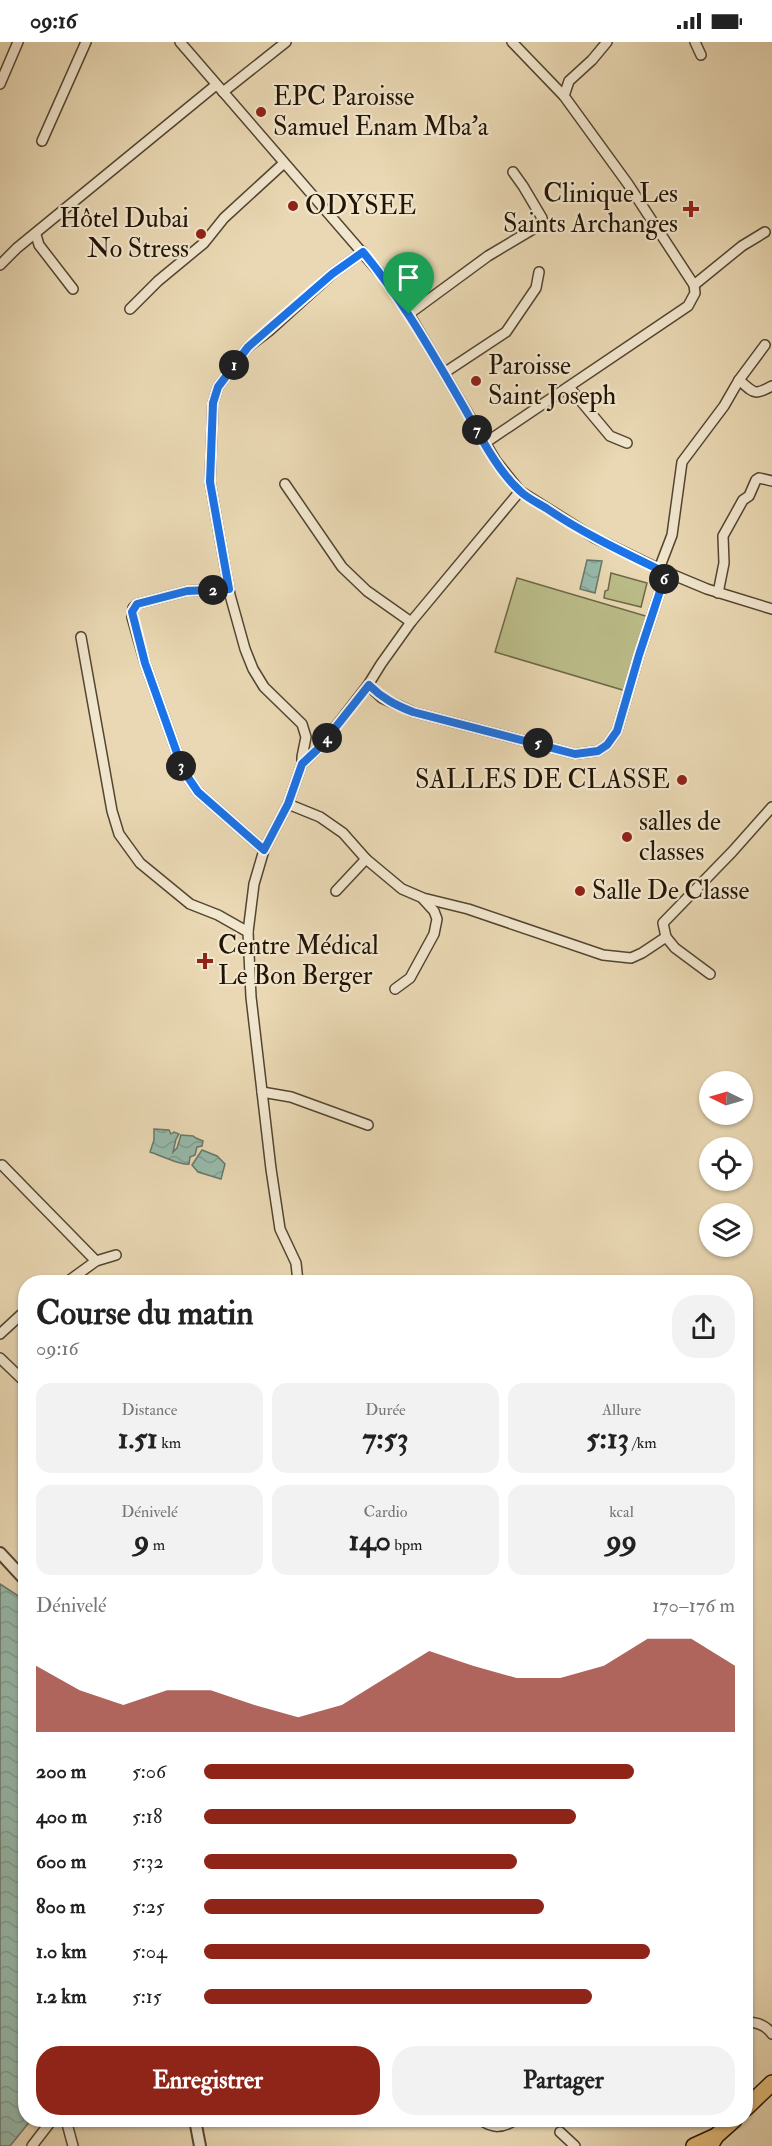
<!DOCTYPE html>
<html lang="fr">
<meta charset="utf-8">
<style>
body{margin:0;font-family:"IM FELL Double Pica",serif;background:#f2f2f2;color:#222;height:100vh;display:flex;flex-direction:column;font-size:22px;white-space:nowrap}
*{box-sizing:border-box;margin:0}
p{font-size:20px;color:#767676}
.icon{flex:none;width:33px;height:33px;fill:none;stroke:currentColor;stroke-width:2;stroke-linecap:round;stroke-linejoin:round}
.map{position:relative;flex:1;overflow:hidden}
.details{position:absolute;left:18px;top:1233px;width:735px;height:852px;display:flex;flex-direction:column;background:#fff;border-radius:24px;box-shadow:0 2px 4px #0004}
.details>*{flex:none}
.needle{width:39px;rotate:275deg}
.tools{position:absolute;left:699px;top:1029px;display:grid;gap:12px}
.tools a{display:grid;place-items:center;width:54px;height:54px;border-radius:50%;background:#fff;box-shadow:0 2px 4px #0004;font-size:30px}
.pin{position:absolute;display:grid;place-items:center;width:51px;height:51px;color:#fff;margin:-62px -26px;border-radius:50% 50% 50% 0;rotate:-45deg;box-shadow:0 0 6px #0007}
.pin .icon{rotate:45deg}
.km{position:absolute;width:30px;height:30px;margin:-15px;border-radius:50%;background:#222;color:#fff;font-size:16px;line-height:30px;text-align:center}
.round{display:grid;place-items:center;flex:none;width:63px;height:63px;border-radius:24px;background:#f2f2f2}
.head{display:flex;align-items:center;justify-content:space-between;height:102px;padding:0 18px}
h1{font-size:33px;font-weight:700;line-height:45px}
.stats{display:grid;grid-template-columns:repeat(3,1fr);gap:9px;height:102px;padding:6px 18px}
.stats div{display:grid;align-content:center;border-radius:15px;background:#f2f2f2;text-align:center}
.stats b{font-size:30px;font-weight:700}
.stats small{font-size:16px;font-weight:400}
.stats p{font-size:16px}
.chart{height:168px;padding:12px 18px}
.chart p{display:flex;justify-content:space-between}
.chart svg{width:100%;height:108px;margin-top:6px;fill:#8f2418;opacity:.7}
.button{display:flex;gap:12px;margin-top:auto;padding:12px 18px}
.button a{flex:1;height:69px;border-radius:24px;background:#8f2418;color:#fff;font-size:24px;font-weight:700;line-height:69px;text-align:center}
.button a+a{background:#f2f2f2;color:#222}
ul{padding:0 18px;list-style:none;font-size:20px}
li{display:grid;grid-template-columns:96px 72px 1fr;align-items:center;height:45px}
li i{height:15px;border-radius:8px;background:#8f2418}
.status{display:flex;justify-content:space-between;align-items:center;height:42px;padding:0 30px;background:#fff;direction:ltr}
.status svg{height:16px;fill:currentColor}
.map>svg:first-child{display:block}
.grass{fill:#bbbd89;stroke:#6e6846;stroke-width:1.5}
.water{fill:url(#water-waves);stroke:#687869;stroke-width:1.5}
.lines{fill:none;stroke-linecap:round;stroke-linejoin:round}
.minor-casing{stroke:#534530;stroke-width:12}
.tertiary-casing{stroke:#534530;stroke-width:14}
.trunk-casing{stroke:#211404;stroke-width:18}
.minor{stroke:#f1e6ce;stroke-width:9}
.tertiary{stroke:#f1e6ce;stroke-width:10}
.trunk{stroke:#e4bc7a;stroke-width:15}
.route-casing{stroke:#fff;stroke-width:12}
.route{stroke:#1a73e8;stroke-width:8}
.poi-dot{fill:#8f2418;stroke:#f1e6ce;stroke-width:2}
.labels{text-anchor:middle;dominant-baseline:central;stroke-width:4.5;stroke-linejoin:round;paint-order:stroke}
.poi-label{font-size:26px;fill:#211404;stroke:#f1e6ce;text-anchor:start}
</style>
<div class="status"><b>09:16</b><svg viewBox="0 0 49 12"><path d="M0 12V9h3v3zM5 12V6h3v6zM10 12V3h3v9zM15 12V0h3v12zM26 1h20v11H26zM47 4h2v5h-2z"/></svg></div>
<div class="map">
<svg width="772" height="2104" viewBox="0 0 772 2104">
<defs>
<pattern id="water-waves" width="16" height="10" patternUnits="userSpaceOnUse" patternTransform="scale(1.5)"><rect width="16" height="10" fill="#97baac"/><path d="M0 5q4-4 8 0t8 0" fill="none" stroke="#829f92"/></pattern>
</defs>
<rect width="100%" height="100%" fill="#e9d8b3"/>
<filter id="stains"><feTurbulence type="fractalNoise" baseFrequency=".00333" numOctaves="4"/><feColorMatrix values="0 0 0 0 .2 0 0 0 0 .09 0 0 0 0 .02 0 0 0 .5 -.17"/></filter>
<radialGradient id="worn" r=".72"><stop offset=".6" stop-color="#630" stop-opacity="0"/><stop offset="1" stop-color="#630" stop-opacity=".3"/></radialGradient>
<!-- grass -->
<g class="grass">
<polygon points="611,531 647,541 641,565 604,556 605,549 608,548"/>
<polygon points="517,536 649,575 626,649 495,610"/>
</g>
<!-- water -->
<g class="water">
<polygon points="587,518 602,519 595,551 580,547"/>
<path d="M154,1087L169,1088L171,1092L174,1090L179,1092L176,1097L173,1110L177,1106L181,1093L193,1094L196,1096L203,1099L202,1104L197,1105L195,1113L190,1115L189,1122C181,1124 160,1113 150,1110L154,1098Z"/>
<polygon points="202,1108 217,1114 225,1122 221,1137 198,1130 192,1123"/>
<polygon points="0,1542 26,1559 26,2078 31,2078 10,2104 0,2104"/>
</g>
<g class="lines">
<!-- minor casing -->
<g class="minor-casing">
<g id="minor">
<polyline points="180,0 385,237 409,272 496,419 520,449 593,495 659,527 707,547 772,567"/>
<polyline points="695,0 701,13"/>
<polyline points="0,42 18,0"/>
<polyline points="223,50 286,0"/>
<polyline points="564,54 569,39 592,18 607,0"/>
<polyline points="42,99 86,0"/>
<polyline points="36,193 39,203 73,247"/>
<polyline points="0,223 17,206 216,43"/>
<polyline points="694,243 742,204 765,190"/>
<polyline points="130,267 158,239 204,201 224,176 284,121"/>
<polyline points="409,272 488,214 540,183 542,176 523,144 513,130"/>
<polyline points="444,331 506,290 536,246 539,230"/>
<path d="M739,338C754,351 754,354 772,344"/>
<polyline points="569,345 610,394 627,401"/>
<polyline points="485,401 688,264 695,251 694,243 628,142 564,54 512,0"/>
<polyline points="285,442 342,525 367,549 411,580"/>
<polyline points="659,527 672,493 682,420 724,364 739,338 765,303"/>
<polyline points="229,547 187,549 137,562 133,566 132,575 145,621 183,728 198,750 264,808"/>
<polyline points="718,551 724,521 723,494 743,458 749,454 756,438 759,436 772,439"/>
<polyline points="81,595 112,769 119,792 140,821 190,862 218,873 248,890"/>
<polyline points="368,643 382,656 413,670 575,712 598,709 607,703 617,689 639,613 666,531"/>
<polyline points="302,722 302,715 306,695 302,682 264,645 253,627 245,607 230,553 210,440 213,361 218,345 248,305 269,289 332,232 363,210"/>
<polyline points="288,762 320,775 343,791 366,817 402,847 423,856 468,867 603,913 631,916 642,911 666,895"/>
<polyline points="336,849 366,817"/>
<polyline points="710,932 675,906 666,895 663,881 732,810 772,765"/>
<polyline points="395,947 410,936 434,892 437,877 434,869 423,857"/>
<polyline points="262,1050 291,1055 368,1083"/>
<polyline points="2,1123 96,1219"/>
<polyline points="67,1240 96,1219 116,1213"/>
<polyline points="298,1240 296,1221 280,1187 271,1127 251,955 248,890 254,842 264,808 288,762 302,722 320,705 368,643 381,622 411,580 520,449"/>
<polyline points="0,1292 26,1268"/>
<polyline points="0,1316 26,1341"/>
<path d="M746,1980C756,1980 766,1983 772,1992"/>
<polyline points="66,2078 73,2104"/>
<path d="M481,2078C493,2087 503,2086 515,2078"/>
<polyline points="560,2090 575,2104"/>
<polyline points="32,2104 52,2078"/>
</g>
</g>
<!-- tertiary casing -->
<g class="tertiary-casing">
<g id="tertiary">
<polyline points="0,1511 26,1539"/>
<polyline points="195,2078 200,2104"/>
</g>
</g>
<!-- trunk casing -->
<g class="trunk-casing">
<g id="trunk">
<polyline points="746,2066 772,2041"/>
<polyline points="694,2104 716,2094"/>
<polyline points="710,2104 716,2094 734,2078"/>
</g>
</g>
<!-- minor -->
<use href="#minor" class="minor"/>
<!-- tertiary -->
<use href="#tertiary" class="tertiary"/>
<!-- trunk -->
<use href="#trunk" class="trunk"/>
</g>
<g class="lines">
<!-- route casing -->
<g class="route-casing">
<path id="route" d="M363,210C402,257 431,309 462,362C479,391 495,426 520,449C527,456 538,461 546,466C584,492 625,511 666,531L639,613L617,689L607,703L598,709L575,712L413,670C395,663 382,656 369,643L320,705L302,722L288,762L264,808L198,750L183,728L145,621L132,570L137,562L187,549L229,547L210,440L213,361L218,345L248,305L332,232Z"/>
</g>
<!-- route -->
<use href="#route" class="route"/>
</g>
<!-- markers -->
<g class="poi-dot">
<circle cx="261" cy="70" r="6"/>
<circle cx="293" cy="164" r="6"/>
<path d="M688 158h6v6h6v6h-6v6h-6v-6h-6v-6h6z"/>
<circle cx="201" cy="192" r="6"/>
<circle cx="476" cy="339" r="6"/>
<circle cx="682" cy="738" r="6"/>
<circle cx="627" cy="795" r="6"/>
<circle cx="580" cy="849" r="6"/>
<path d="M202 910h6v6h6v6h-6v6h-6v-6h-6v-6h6z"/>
</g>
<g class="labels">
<!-- poi labels -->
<g class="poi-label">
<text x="273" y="55">EPC Paroisse<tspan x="273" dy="30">Samuel Enam Mba’a</tspan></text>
<text x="678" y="152" text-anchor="end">Clinique Les<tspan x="678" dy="30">Saints Archanges</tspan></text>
<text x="305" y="164">ODYSEE</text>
<text x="189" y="177" text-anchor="end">Hôtel Dubai<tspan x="189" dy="30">No Stress</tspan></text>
<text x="488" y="324">Paroisse<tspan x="488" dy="30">Saint Joseph</tspan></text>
<text x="670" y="738" text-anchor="end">SALLES DE CLASSE</text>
<text x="639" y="780">salles de<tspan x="639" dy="30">classes</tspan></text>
<text x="592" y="849">Salle De Classe</text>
<text x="218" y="904">Centre Médical<tspan x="218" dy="30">Le Bon Berger</tspan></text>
</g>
</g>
<rect width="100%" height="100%" filter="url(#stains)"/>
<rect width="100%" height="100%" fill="url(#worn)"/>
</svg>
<div class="tools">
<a><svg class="needle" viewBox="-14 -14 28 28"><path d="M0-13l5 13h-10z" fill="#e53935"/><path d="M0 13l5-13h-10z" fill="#767676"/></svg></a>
<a><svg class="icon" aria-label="locate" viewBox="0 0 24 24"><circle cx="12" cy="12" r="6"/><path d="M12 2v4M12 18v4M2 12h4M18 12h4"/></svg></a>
<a><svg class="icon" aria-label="layers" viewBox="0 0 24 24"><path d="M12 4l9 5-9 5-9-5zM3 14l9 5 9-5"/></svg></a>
</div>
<div class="pin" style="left:409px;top:272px;background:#1e9e55"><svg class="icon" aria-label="arrive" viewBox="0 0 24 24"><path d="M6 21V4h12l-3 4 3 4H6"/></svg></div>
<b class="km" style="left:234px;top:323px">1</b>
<b class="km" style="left:213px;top:548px">2</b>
<b class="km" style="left:181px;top:724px">3</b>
<b class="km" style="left:327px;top:696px">4</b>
<b class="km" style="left:538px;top:701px">5</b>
<b class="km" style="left:664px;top:537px">6</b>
<b class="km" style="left:477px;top:388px">7</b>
<section class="details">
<div class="head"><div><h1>Course du matin</h1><p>09:16</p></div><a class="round"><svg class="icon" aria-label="share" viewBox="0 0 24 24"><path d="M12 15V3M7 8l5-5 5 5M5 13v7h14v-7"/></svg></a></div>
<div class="stats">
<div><p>Distance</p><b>1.51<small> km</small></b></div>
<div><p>Durée</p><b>7:53</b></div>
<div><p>Allure</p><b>5:13<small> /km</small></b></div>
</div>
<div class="stats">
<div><p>Dénivelé</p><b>9<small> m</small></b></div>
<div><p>Cardio</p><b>140<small> bpm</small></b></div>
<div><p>kcal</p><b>99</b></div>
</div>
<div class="chart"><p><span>Dénivelé</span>170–176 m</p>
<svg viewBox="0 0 160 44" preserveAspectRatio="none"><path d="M0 44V17L10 27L20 33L30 27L40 27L50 33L60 38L70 33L80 22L90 11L100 17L110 22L120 22L130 17L140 6L150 6L160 17V44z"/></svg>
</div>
<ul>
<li><b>200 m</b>5:06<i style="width:81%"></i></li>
<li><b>400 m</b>5:18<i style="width:70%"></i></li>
<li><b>600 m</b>5:32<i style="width:59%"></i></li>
<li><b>800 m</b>5:25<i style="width:64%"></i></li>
<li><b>1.0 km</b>5:04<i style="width:84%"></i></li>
<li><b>1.2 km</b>5:15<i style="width:73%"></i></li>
</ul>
<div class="button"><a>Enregistrer</a><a>Partager</a></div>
</section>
</div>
